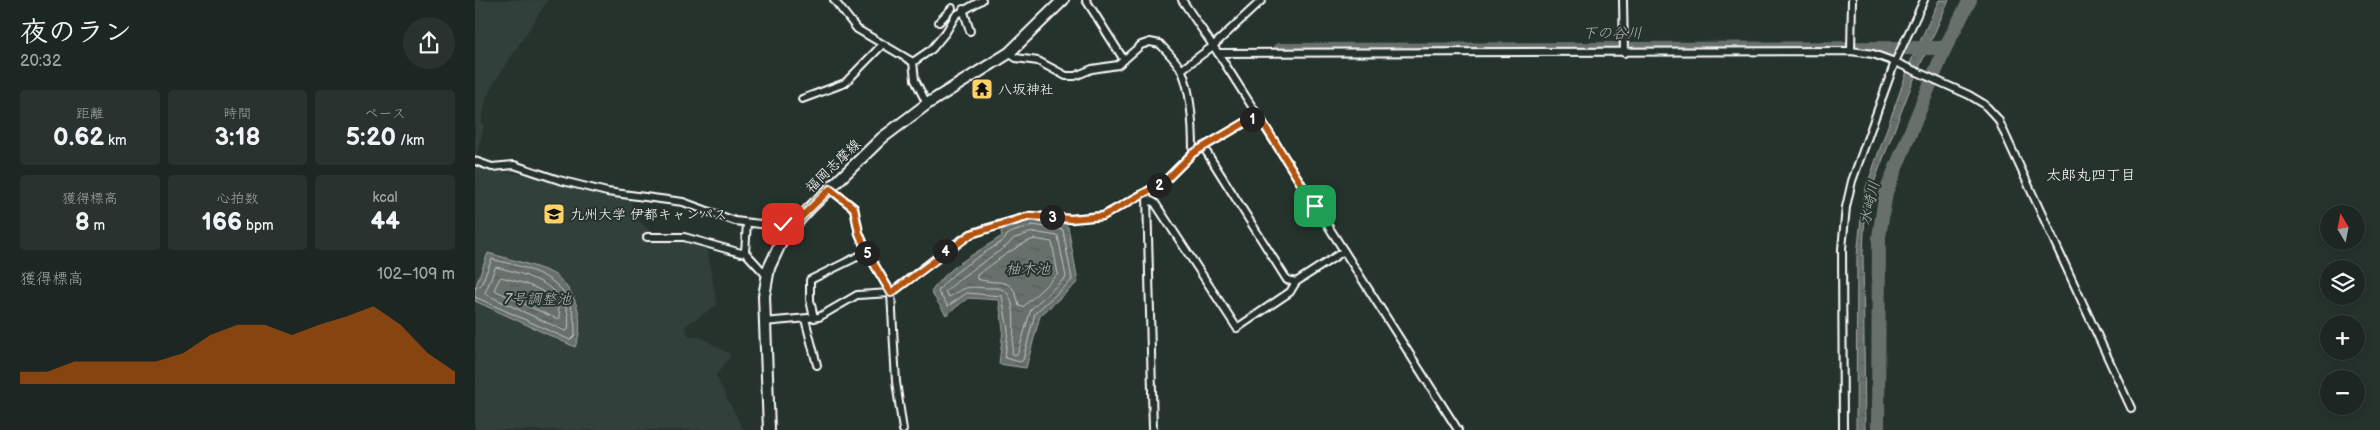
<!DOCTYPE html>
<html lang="ja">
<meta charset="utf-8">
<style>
body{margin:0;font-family:"Balsamiq Sans","Klee One",sans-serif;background:#29322f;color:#f1f3f6;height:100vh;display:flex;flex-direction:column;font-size:19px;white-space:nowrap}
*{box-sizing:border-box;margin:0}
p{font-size:16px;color:#a0a5a5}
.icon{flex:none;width:28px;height:28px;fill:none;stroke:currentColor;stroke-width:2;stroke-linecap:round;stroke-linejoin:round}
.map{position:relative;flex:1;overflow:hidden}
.side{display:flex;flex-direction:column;background:#1c2622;width:475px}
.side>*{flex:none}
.needle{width:32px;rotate:350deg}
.tools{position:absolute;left:1845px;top:205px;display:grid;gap:10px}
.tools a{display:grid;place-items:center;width:45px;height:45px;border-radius:50%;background:#1c2622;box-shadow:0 2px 8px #0003,0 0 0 1px #3a4340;font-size:25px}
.pin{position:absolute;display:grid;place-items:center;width:42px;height:42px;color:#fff;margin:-21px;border-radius:10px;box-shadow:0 2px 8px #0006}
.km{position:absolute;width:25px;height:25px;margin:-12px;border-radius:50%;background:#222;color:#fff;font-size:14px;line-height:25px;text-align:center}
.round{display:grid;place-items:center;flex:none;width:52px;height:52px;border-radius:26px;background:#29322f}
.summary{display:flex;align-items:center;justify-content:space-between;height:85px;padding:0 20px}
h1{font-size:28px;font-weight:800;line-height:38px}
.figures{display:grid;grid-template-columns:repeat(3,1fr);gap:8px;height:85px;padding:5px 20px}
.figures div{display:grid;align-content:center;border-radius:5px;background:#29322f;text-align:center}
.figures b{font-size:25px;font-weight:800}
.figures small{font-size:14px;font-weight:400}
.figures p{font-size:14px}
.chart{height:140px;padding:10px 20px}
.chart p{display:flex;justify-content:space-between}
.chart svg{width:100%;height:90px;margin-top:5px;fill:#b45309;opacity:.7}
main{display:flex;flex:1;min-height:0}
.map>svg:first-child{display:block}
.built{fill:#333f3a}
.water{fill:url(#water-ripples);stroke:#a4a9a7}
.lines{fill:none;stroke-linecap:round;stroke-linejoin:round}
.shore{stroke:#c2c6c4;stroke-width:1}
.river{stroke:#67706c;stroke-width:14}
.minor-casing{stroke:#fff;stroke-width:10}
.primary-casing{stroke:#fff;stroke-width:14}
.minor{stroke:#26332d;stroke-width:6}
.primary{stroke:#26332d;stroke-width:10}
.route-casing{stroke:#fff;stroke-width:10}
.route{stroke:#b45309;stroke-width:6}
.labels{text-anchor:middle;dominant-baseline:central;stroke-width:4;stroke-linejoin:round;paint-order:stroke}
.poi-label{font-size:14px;fill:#fff;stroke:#26332d;text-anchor:start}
.street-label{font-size:14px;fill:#fff;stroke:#26332d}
.water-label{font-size:15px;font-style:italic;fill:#b3b8b6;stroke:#26332d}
.neighbourhood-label{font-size:15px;fill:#fff;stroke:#26332d}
</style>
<main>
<section class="side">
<div class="summary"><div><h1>夜のラン</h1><p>20:32</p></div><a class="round"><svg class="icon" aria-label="share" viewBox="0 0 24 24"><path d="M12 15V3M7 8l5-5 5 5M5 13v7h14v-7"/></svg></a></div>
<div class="figures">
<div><p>距離</p><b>0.62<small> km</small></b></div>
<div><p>時間</p><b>3:18</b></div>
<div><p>ペース</p><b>5:20<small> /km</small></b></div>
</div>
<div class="figures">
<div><p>獲得標高</p><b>8<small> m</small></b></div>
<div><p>心拍数</p><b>166<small> bpm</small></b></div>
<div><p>kcal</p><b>44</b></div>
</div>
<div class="chart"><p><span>獲得標高</span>102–109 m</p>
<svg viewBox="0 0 160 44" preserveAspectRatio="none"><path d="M0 44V38L10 38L20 33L30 33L40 33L50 33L60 29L70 20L80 15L90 15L100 20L110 15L120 11L130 6L140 15L150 29L160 38V44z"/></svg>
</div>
</section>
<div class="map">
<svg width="1905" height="430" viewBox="0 0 1905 430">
<defs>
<pattern id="water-ripples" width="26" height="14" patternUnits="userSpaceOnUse" patternTransform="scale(1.25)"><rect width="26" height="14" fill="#67706c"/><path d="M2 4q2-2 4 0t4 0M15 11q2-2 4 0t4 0" fill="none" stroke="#575a59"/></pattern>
</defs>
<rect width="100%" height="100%" fill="#26332d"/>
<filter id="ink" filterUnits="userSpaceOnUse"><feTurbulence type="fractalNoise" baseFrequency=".02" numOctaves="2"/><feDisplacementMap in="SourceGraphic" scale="10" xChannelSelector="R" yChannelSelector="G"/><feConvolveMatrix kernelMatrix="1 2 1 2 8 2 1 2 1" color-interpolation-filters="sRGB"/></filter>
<g filter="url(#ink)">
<!-- built -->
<polygon class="built" points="0,0 73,0 17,86 11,99 6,123 9,126 2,154 6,165 14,170 56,175 136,196 155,198 161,218 176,232 176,239 217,240 231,244 242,305 210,326 214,337 225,337 256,355 241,376 268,430 0,430"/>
<!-- water -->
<g class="water">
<polygon points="1464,0 1474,0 1437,84 1401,177 1390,212 1388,253 1390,430 1381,430 1382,256 1387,209 1391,188 1435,63"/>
<path d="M557,220L590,224L593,227L603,282L565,316L551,368L524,364L528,330L524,300L493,298L471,315L456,292C472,267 503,252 527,236L526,231Z"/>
<path d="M13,253C27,257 70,268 80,275C102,292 111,322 100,347L0,301V288Z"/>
</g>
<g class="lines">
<!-- shore -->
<g class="shore">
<path d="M558,225L588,230L597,280L560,313L548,360L545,362L530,358L533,330L527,296L492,293L473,306L463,292C473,273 511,253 529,240L533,234Z"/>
<path d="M558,232L583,236L591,277L556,309L543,353L540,355L537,353C538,339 543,300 530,291C525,287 517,288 511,288C490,286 492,287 474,297L470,292L487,277L533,245L538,239Z"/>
<path d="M559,239L577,242L583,274L548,307L544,306C538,274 525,286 502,279V275C520,263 539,246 559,239Z"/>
<path d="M21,267C53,275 100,287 93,330L90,331L10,294Z"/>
<path d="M26,277C47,283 85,290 85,318L82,319L21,291L20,288Z"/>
<path d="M0,288L6,285L17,259C63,271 101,279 100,335L95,340L0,297"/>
</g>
<!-- river -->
<g class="river">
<polyline points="804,50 1470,48"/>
<polyline points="1403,430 1404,237 1411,192 1470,48 1495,0"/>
</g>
<!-- minor casing -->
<g class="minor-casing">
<g id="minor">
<polyline points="359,0 382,29 438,62"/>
<polyline points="611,0 649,60"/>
<polyline points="707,0 743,53 983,430"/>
<polyline points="1148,0 1149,53"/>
<polyline points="488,9 495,31"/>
<polyline points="464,22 477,8"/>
<polyline points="1376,51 1377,0"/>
<polyline points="743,53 1376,51 1398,54 1420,62 1494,95 1509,104 1523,119 1656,408"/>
<polyline points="706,70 738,46 787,0"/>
<polyline points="327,99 370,83 407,45"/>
<polyline points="452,104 440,80 438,62 457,49 471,32 481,15 507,0"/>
<polyline points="729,148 812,280 821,282"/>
<polyline points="718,153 783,115"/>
<polyline points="0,161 17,167 39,165 84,180 132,192 208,202 260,221 285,224 305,223 314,229"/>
<polyline points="355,189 379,208 384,233 392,252 416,293 421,382 428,430"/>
<polyline points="672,196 678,430"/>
<polyline points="672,199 680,203 762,328 815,292 821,282 869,251"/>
<polyline points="272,223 270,252 292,276"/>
<polyline points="172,237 209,237 266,253 270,252"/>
<polyline points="339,318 335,300 335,280 392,252"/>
<polyline points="330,319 342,365"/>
<path d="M289,322L344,317L382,295L416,293L477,246L496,234L513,228L555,216L596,219L628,216L689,182L718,153C718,130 716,92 707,71C702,61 692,52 685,44L675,42L666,45L643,65L617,69L600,76H591L563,61L541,58L534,53"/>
<polyline points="1368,430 1367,249 1371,207 1377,181 1420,62 1449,0"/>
</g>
</g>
<!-- primary casing -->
<g class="primary-casing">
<polyline id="primary" points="294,430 289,296 294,268 308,238 334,209 407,138 452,104 534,53 588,0"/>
</g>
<!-- minor -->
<use href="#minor" class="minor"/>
<!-- primary -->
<use href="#primary" class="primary"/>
</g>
</g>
<g class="lines" filter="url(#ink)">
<!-- route casing -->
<g class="route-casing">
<polyline id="route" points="308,224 314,229 355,189 379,208 384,233 392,252 416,293 496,234 555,216 596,219 628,216 689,182 718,153 783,115 840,206"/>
</g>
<!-- route -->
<use href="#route" class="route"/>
</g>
<!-- icons -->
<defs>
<g id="temple-square" transform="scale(1.125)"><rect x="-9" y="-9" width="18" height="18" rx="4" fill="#ffd166" stroke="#26332d"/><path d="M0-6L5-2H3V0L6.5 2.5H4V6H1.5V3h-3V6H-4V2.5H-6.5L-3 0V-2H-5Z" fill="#111"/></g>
<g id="university-square" transform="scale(1.125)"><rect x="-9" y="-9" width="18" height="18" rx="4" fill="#ffd166" stroke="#26332d"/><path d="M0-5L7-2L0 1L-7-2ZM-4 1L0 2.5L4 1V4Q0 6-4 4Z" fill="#111"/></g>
</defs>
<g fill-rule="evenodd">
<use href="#temple-square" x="507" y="89"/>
<use href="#university-square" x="79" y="214"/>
</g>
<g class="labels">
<!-- poi labels -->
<g class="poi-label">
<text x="523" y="89">八坂神社</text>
<text x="95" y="214">九州大学 伊都キャンパス</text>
</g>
<!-- street labels -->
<g class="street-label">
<text transform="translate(358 166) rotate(-44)">福岡志摩線</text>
</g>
<!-- water labels -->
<g class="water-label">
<text x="1137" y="33">下の谷川</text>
<text transform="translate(1395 203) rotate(-77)">水崎川</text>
<text x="553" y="269">柚木池</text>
<text x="63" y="299">7号調整池</text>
</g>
<!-- neighbourhood labels -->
<g class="neighbourhood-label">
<text x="1616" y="175">太郎丸四丁目</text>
</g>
</g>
</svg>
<div class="tools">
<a><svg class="needle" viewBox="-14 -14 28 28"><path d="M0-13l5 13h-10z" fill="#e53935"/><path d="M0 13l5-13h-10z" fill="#a0a5a5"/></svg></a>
<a><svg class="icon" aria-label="layers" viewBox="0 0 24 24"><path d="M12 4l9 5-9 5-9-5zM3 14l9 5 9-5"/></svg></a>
<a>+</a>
<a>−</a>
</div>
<div class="pin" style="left:840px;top:206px;background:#1e9e55"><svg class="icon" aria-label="arrive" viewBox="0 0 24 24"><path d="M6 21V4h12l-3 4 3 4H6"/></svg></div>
<div class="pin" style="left:308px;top:224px;background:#d93025"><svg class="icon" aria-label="check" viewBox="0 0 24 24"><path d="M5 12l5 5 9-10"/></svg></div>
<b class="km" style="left:777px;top:119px">1</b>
<b class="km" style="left:684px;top:185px">2</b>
<b class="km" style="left:577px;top:217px">3</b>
<b class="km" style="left:470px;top:251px">4</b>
<b class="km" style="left:392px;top:253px">5</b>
</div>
</main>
